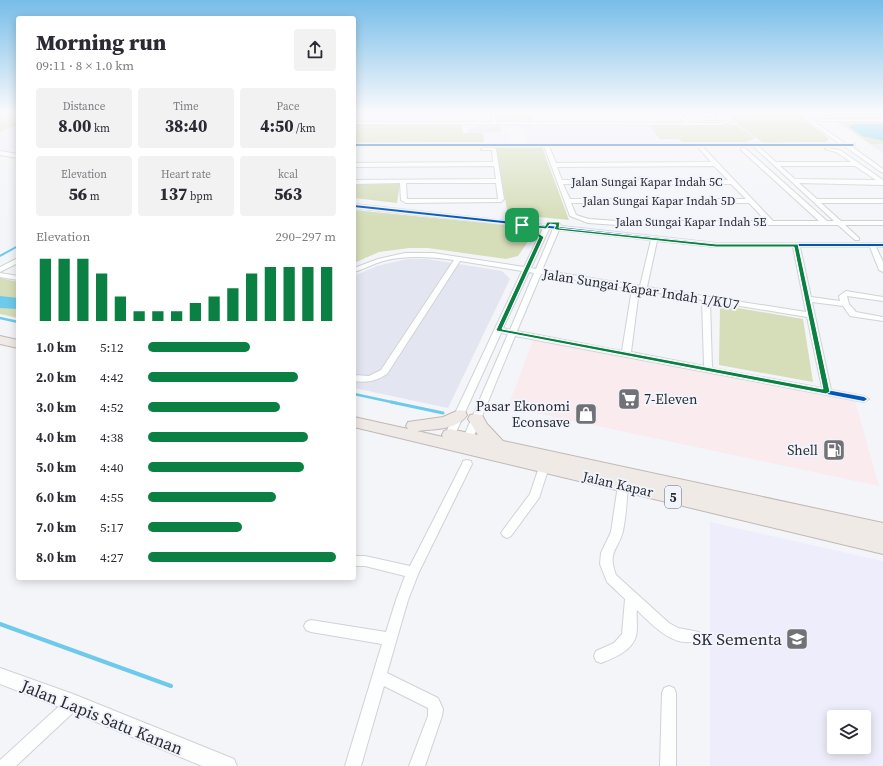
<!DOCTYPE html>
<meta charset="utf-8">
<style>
body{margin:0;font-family:"Source Serif 4",serif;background:#f2f2f3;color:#2b2b33;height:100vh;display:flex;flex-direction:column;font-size:15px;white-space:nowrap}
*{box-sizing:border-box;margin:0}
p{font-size:13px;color:#7c7c81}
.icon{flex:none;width:22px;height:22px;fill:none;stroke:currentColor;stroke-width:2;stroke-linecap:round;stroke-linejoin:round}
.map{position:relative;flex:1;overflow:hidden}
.details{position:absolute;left:16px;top:16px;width:340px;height:564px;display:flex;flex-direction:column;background:#fff;border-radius:4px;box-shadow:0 2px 10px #0003}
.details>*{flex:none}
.tools{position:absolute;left:827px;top:710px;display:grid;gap:8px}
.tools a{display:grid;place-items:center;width:44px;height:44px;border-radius:4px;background:#fff;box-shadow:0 2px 10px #0003;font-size:20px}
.pin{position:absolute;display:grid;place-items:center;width:34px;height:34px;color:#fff;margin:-17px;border-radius:8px;box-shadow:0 2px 6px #0006}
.round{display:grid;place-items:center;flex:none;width:42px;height:42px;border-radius:4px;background:#f2f2f3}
.head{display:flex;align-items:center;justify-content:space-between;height:68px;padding:0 20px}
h1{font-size:22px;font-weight:800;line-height:30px}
.metrics{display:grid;grid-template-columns:repeat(3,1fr);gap:6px;height:68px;padding:4px 20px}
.metrics div{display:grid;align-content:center;border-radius:4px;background:#f2f2f3;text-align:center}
.metrics b{font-size:17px;font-weight:800}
.metrics small{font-size:11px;font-weight:400}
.metrics p{font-size:11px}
.chart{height:112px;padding:8px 20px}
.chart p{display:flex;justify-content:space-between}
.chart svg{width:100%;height:72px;margin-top:4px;stroke:#0b8043;stroke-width:6}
ul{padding:0 20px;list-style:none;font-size:13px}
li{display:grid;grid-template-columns:64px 48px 1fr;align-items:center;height:30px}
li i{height:10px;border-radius:5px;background:#0b8043}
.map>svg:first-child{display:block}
.commercial{fill:#f9ebee}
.built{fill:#e3e6f0}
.education{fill:#eeedfb;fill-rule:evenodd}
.green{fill:#d5ddb9}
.water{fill:#6ecaea}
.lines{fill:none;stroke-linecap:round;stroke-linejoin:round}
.stream-far3{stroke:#6ecaea;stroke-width:2}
.stream-far2{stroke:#6ecaea;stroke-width:2.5}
.stream-far1{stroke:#6ecaea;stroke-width:3}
.stream{stroke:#6ecaea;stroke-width:4}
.building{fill:#e2dce6}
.minor-casing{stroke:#d1d2d5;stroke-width:2}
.tertiary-casing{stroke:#d1d2d5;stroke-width:2}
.trunk-casing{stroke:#c1b7b5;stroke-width:2}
.minor{fill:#fdfefe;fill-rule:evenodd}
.tertiary{fill:#fdfefe;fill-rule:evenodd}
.trunk{fill:#f0eae6;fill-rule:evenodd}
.cycleway-casing{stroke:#f1f4fc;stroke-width:3}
.cycleway{fill:#0057b8;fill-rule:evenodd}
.route{fill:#0b8043;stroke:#fff;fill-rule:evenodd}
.labels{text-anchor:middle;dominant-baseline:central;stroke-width:4;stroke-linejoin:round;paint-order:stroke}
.far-street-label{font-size:12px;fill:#2b2c2f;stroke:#f1f4fc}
.shield{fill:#f1f4fc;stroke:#66686c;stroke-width:1}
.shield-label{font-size:13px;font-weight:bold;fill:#2b2c2f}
.street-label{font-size:14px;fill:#2b2c2f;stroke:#f1f4fc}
.poi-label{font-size:14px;fill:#2b2c2f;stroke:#f1f4fc;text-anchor:end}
.near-poi-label{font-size:17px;fill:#2b2c2f;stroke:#f1f4fc;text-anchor:end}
.near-street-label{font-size:17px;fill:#2b2c2f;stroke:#f1f4fc}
</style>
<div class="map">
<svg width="883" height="766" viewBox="0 0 883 766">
<rect width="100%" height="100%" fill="#f4f5f9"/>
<!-- commercial -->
<polygon class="commercial" points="534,338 855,401 879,486 508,407"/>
<!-- built -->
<g class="built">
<polygon points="822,113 883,113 883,153 871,145"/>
<polygon points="407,259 427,259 502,271 510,279 448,408 354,388 354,276 377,266"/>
</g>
<!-- education -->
<g class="education">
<polygon points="0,113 18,114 18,147 8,151 0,150"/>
<polygon points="522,125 739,125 763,143 527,143"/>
<polygon points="483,133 508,133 510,142 484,142"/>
<path d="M710,522L883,561V766H710ZM834,717H864V747H834Z"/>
</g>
<!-- green -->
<g class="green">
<polygon points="0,113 18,115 18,120 12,122 18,123 18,125 0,132"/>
<polygon points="494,113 530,113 532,120 500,121 495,119"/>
<polygon points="737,114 797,114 829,139 826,142 763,143 739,125 731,116"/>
<polygon points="838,121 883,121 883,124 853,130 873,139 883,141 883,144 871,144"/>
<polygon points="354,124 462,125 463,133 483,133 484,142 354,143"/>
<polygon points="649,125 737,125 755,138 746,142 682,142 679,139 660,139"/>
<polygon points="495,147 542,147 569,220 508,214"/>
<polygon points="354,183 400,183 397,203 354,198"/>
<polygon points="354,210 514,226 527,232 531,237 518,256 506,259 428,248 409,248 379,252 354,263"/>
<polygon points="0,278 18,282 18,318 0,314"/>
<polygon points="720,305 803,319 813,382 719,365"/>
</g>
<!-- water -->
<g class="water">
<polygon points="854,124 883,124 883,141 862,136 849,127"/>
<polygon points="0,296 18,298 18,309 0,308"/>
</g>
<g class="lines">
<!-- stream-far3 -->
<polyline class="stream-far3" points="0,256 18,246"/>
<!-- stream-far2 -->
<g class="stream-far2">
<polyline points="0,318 18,322"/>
<polyline points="354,394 396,403"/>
</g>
<!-- stream-far1 -->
<polyline class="stream-far1" points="391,402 443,413"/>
<!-- stream -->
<polyline class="stream" points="0,624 171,686"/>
</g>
<!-- building -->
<polygon class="building" points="475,126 500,126 502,132 466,133"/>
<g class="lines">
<!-- minor casing -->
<g class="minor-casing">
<g id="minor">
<polygon points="490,113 494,113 496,122 534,122 531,113 535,113 539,122 685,123 676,113 680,113 690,123 720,123 728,120 720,113 724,113 733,120 730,123 720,125 354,124 354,122 492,122"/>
<polygon points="708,113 712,113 717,120 703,120 703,118 712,118"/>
<path d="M797,113H801L846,144H855V146H851L883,169V173L881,172L844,146H758L776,162H851L836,152L825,149L827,148L840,150L883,180V185L799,183L817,199H883V203H821L841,221H883V225H845L859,238V240H855L838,225H617L588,223L570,216L544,146H354V144H840ZM549,146H697L711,162L556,163ZM702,146H753L834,221H827L745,148H741V150L819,221H773ZM714,166L728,180H562L557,167ZM780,166H855L876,180L795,179ZM563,184H731L746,199H570ZM571,203H749L766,221H617L589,219L576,215Z"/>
<polygon points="816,119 883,119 883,121 818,121"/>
<path d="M483,148H494L496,149L504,199L501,202L406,203L401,200L400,183L354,184V180L496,179L494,166L354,167V163L493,162L492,150H481V149ZM406,183H496L498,199H407Z"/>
<polygon points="0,151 18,154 18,158 0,155"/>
<path d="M354,204L545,225L548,222L550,223L551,225L555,226L558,223L560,224L561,226L716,243H883V247H876L883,262V272L879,270L870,247H800L811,297L840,301L839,296L846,291L883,297V301L847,296L849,304L856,312L883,317V321L850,316L843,306L812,302L831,390L864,396L869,399L864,402L515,336L471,443L470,445H462L461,443L508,334L501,333L452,441L451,443H443L442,441L522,271L460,261L387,374C376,381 367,383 354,381V375L369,376L381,370L454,260C430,257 407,255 383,261C373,264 364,269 354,272V268L378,259L405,253H433L524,267L543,228L354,208ZM549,229H553L536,269L531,268ZM559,230L651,240L640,286L542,270ZM657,241L716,247H793L806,312L647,287ZM529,272L534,273L510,330L503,328ZM541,274L632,289L622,351L517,331ZM639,290L643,292L646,291L702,300L704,366L631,352ZM710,301L807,317L822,388L712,368Z"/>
<polygon points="18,258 18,263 0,272 0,267"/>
<polygon points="0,273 18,276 18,280 0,277"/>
<polygon points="467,460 471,461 472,464 419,572 408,600 387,673 438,698 443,709 442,716 425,766 409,766 428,716 428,708 384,686 361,766 345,766 382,644 311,632 306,630 304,626 306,622 311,620 386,632 396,600 405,576 365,566 354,566 354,556 365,556 410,566 462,464 463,461"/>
<polygon points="544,463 548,464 549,467 539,498 511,536 507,538 503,536 501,533 503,530 530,494 540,464"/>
<path d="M623,481L627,482L628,485C627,500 626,516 623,531C618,551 607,551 616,575L669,623L678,628L699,632L701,636L699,640C675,650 652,625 637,610C636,618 638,628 636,636C632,651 614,658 601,663L596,661L594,656L596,651L614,643L622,634L625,599L607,582L600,564L601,553L611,532L618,485L619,482Z"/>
<polygon points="669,686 674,688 676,693 676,766 660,766 662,693 664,688"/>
<polygon points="73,696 78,698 80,703 78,708 16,766 0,766 0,760 68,698"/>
</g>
</g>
<!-- tertiary casing -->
<g class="tertiary-casing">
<polygon id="tertiary" points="0,668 73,694 234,759 237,766 202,766 72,712 0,684"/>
</g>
<!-- trunk casing -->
<g class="trunk-casing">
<g id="trunk">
<polygon points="0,336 18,340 18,348 0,344"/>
<path d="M459,410L465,411L467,415C458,430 433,429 417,431L443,437L442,435L444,431L450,429L478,435L468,419L470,415L476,414L482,415L487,424L503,441L883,523V554L354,427V417L408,429L406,426L408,422L443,417Z"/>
</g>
</g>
<!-- minor -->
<use href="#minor" class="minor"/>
<!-- tertiary -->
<use href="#tertiary" class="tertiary"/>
<!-- trunk -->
<use href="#trunk" class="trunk"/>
<!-- cycleway casing -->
<g class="cycleway-casing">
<g id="cycleway">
<polygon points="354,144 853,144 854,145 853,146 354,146"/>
<polygon points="354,205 716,244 883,244 883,246 716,246 354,207"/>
<polygon points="497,329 499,329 864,397 867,399 864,401 499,331 497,331"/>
</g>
</g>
<!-- cycleway -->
<use href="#cycleway" class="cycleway"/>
</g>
<!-- sky -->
<linearGradient id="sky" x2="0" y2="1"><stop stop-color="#77bde9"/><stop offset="0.51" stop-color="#fafafc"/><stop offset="1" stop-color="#fafafc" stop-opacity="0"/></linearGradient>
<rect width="883" height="220" fill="url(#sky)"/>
<!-- route -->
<path class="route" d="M547,222H560L559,228L716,244H798L830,392L826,394L497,331L496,330L539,237L520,225L522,224L545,226ZM550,224L556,225L554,229L557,230L716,247H794L823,389L502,329L544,237L529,227L546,229Z"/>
<!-- icons -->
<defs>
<g id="supermarket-square" transform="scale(1.15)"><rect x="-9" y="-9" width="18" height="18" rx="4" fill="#717276" stroke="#f1f4fc"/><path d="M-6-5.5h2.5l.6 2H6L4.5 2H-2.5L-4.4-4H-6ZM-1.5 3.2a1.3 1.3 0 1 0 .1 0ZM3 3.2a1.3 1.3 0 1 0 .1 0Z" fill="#fff"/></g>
<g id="shop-square" transform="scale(1.15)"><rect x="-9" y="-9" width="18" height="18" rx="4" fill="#717276" stroke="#f1f4fc"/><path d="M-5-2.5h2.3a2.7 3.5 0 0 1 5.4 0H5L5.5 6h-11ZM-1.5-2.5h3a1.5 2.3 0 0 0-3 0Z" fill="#fff"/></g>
<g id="fuel-square" transform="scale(1.15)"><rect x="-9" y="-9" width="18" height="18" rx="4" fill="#717276" stroke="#f1f4fc"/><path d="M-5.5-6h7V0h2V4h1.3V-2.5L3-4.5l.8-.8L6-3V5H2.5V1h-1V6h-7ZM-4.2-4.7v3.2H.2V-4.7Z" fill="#fff"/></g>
<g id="school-square" transform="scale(1.15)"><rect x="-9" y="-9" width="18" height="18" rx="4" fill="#717276" stroke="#f1f4fc"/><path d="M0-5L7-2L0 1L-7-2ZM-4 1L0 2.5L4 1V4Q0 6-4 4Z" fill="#fff"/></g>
</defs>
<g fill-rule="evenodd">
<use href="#supermarket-square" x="629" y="399"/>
<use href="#shop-square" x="586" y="414"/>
<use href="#fuel-square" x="834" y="450"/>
<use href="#school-square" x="797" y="639"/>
</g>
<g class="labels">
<!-- far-street labels -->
<g class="far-street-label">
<text x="647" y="182">Jalan Sungai Kapar Indah 5C</text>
<text x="659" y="201">Jalan Sungai Kapar Indah 5D</text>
<text x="691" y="222">Jalan Sungai Kapar Indah 5E</text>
</g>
<!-- shield labels -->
<rect class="shield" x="665" y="486" width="16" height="22" rx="3"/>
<g class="shield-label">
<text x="673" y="497">5</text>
</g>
<!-- street labels -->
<g class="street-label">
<text transform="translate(641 289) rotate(9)">Jalan Sungai Kapar Indah 1/KU7</text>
<text transform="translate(618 484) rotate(13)">Jalan Kapar</text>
</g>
<!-- poi labels -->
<g class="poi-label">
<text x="644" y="399" text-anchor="start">7-Eleven</text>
<text x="570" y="406">Pasar Ekonomi<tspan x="570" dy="16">Econsave</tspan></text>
<text x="818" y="450">Shell</text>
</g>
<!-- near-poi labels -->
<g class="near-poi-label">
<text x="782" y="639">SK Sementa</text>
</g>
<!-- near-street labels -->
<g class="near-street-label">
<text transform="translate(102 717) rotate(22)">Jalan Lapis Satu Kanan</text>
</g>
</g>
</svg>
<div class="tools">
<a><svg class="icon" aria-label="layers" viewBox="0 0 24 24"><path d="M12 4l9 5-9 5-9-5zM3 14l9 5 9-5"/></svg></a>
</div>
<div class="pin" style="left:522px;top:225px;background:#1e9e55"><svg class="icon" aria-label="arrive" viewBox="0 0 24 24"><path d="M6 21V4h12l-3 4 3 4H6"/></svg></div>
<section class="details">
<div class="head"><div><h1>Morning run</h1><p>09:11 · 8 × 1.0 km</p></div><a class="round"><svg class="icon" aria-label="share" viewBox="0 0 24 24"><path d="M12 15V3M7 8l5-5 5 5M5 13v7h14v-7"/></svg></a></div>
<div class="metrics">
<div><p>Distance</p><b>8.00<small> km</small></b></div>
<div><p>Time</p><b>38:40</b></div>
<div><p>Pace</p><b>4:50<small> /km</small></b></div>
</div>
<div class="metrics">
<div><p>Elevation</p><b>56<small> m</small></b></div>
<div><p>Heart rate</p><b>137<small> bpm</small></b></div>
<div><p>kcal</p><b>563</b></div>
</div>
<div class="chart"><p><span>Elevation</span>290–297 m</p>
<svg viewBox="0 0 160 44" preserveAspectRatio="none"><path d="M5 44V6M15 44V6M25 44V6M35 44V15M45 44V29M55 44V38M65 44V38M75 44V38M85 44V33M95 44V29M105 44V24M115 44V15M125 44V11M135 44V11M145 44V11M155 44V11"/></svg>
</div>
<ul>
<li><b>1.0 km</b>5:12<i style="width:54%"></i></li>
<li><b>2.0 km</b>4:42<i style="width:80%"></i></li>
<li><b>3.0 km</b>4:52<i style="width:70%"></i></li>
<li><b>4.0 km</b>4:38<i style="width:85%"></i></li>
<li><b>5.0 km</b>4:40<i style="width:83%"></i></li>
<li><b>6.0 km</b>4:55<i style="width:68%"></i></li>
<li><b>7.0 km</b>5:17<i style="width:50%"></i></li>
<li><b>8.0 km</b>4:27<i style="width:100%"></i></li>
</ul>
</section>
</div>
